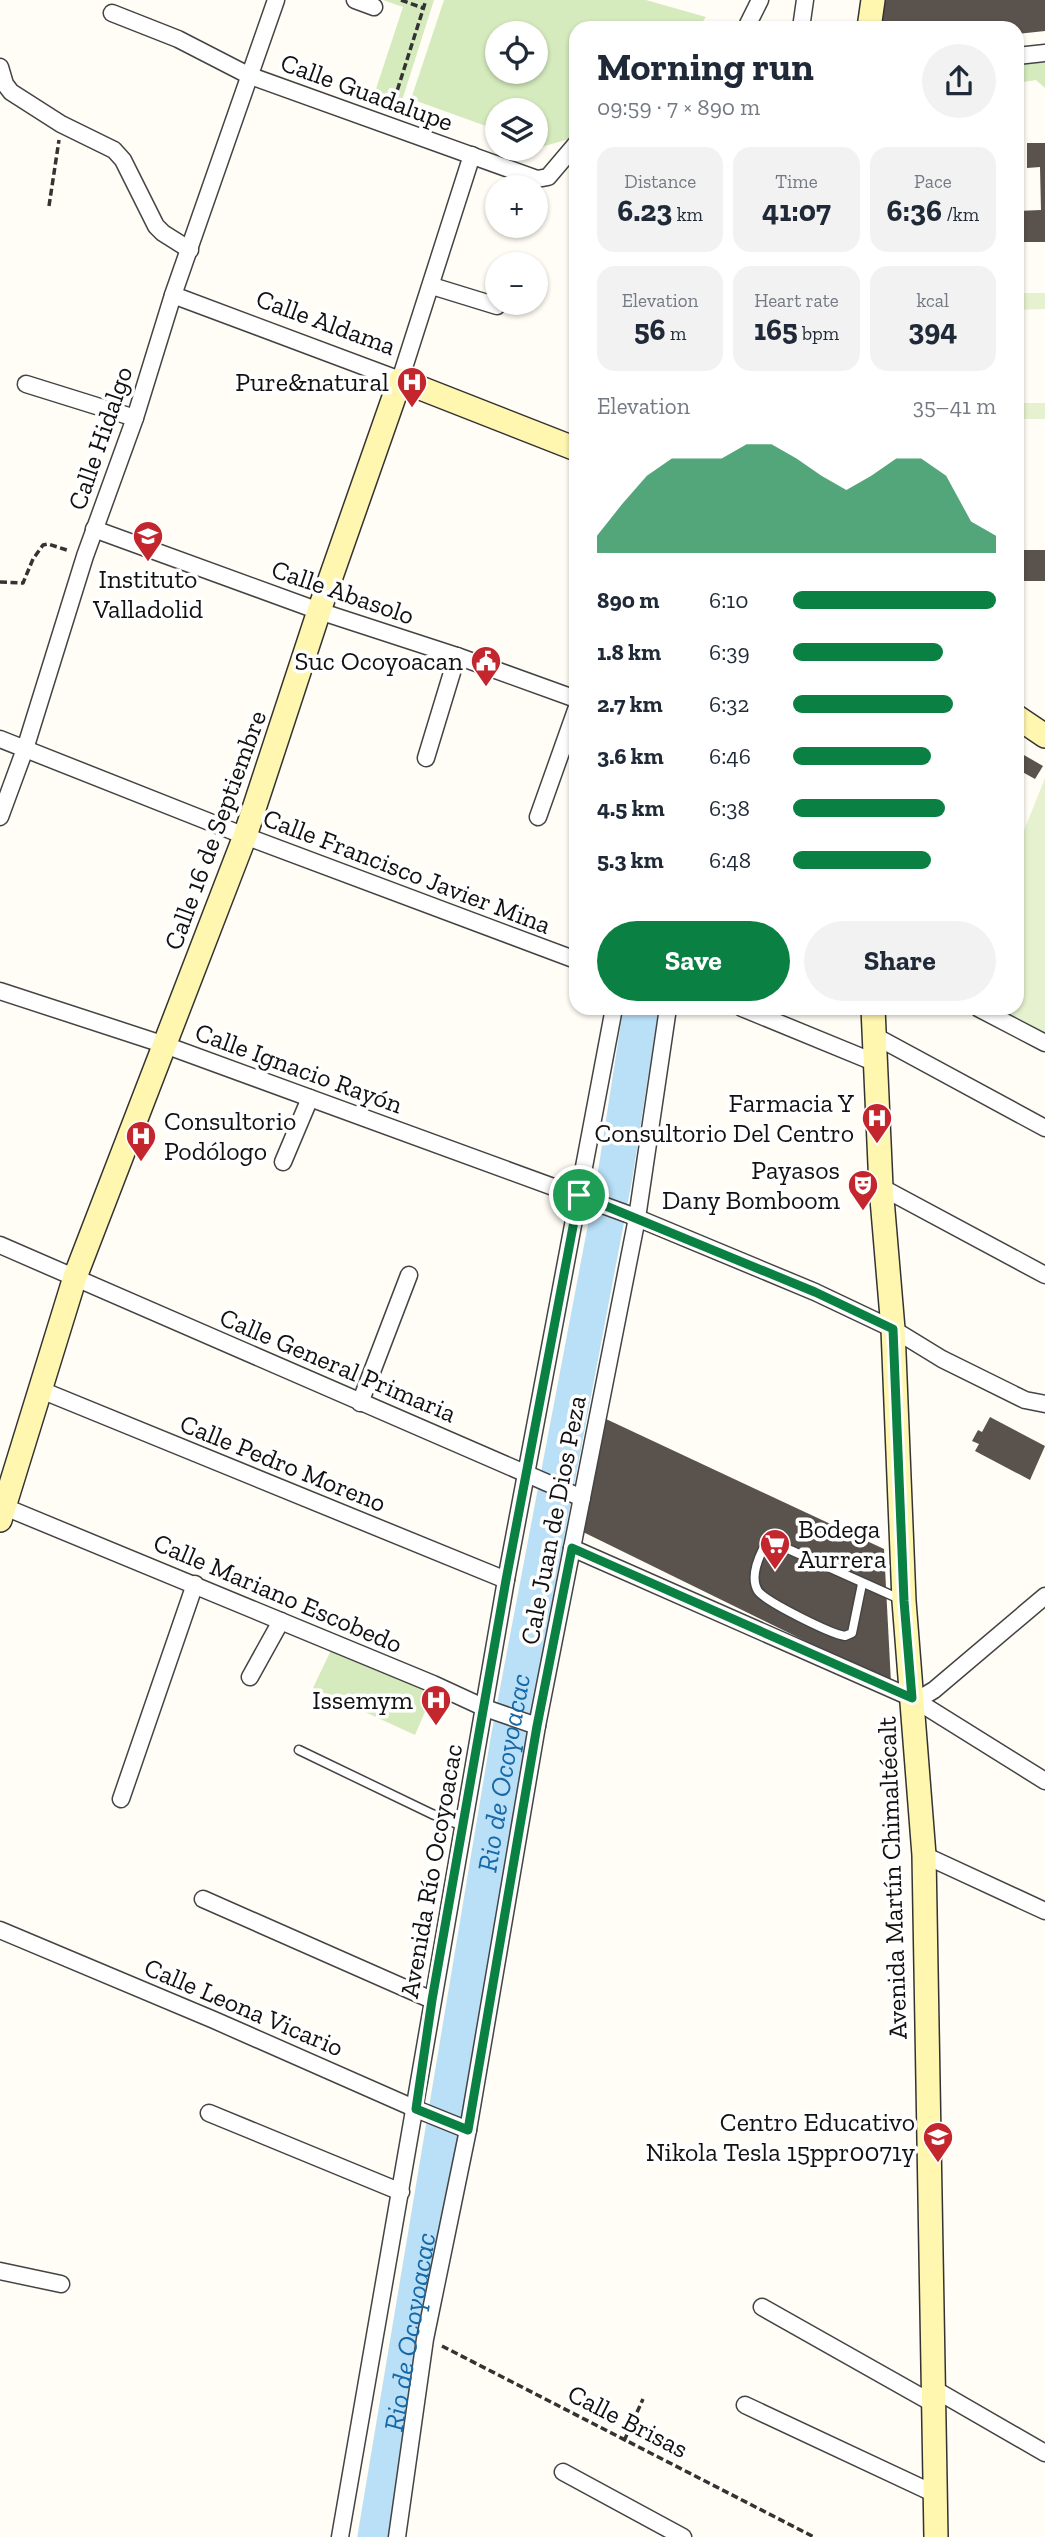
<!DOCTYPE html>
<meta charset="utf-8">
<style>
body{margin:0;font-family:"Zilla Slab",serif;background:#f2f2f3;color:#1f2937;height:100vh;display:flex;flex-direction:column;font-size:26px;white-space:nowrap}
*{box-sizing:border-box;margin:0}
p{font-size:23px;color:#747a83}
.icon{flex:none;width:38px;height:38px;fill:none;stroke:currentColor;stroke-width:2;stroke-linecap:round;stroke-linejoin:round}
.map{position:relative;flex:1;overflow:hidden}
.sheet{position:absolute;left:569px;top:21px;width:455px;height:994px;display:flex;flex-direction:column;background:#fff;border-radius:21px;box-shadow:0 2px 5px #0004}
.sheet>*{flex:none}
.tools{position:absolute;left:485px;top:21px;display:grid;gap:14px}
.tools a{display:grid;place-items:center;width:63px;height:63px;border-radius:50%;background:#fff;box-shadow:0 2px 5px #0004;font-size:35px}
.pin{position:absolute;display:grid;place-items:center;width:60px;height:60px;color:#fff;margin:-30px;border:4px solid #fff;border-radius:50%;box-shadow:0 2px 7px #0007}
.round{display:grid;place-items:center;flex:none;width:74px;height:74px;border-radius:37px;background:#f2f2f3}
.headline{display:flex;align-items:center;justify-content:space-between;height:119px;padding:0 28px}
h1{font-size:38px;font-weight:800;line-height:52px}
.metrics{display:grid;grid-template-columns:repeat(3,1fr);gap:10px;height:119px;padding:7px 28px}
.metrics div{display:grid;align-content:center;border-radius:18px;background:#f2f2f3;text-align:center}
.metrics b{font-size:30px;font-weight:800}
.metrics small{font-size:19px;font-weight:400}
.metrics p{font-size:19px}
.chart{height:196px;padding:14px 28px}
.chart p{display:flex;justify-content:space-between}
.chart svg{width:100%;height:126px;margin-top:7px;fill:#0b8043;opacity:.7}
.cta{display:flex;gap:14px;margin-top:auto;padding:14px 28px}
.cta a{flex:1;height:80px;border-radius:42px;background:#0b8043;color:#fff;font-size:28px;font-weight:800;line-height:80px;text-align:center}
.cta a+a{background:#f2f2f3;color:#1f2937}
ul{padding:0 28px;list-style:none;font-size:23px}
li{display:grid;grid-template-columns:112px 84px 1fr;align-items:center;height:52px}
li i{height:18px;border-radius:9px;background:#0b8043}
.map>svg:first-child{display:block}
.green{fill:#d5ebbd;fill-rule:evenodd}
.pitch{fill:#e6f2cf}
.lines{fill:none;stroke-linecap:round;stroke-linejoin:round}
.river{stroke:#b9e0f7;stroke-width:35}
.building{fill:#5a524d}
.lane-casing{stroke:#444;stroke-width:11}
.street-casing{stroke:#444;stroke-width:19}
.secondary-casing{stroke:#333;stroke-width:26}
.path{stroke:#333;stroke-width:3.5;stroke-dasharray:7 3.5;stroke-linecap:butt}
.lane{stroke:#fff;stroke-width:8}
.street{stroke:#fff;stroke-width:16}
.secondary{stroke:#fff6b0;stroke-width:23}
.route-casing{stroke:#fff;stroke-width:14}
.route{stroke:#0b8043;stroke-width:9}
.labels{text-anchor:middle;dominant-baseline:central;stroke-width:7;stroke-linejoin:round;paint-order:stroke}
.street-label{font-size:26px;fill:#111;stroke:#fff}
.poi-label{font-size:26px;fill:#111;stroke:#fff;text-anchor:end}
.water-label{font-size:28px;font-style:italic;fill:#1768a6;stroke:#fff}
</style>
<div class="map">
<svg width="1045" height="2537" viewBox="0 0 1045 2537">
<rect width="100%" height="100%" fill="#fffdf5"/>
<!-- green -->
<g class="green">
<polygon points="383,0 434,0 398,113 371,104 403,7"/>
<path d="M444,0H646L706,17L698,28H576V135L573,138L541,147L536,145V110H497V130L411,99ZM497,33H536V72H497Z"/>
<polygon points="1045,60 1045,88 1036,80 1017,83 1017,62"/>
<polygon points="332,1648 434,1691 415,1735 313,1688"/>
</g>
<!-- pitch -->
<g class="pitch">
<polygon points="1017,293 1045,293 1045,309 1017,310"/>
<rect x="1017" y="403" width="28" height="16"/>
<polygon points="1045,778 1045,1034 992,1008 1017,1008 1017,848"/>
</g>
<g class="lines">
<!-- river -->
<path class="river" id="s1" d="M375,2537L508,1740L615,1176L641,1008"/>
</g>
<!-- building -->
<g class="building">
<polygon points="879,0 1045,0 1045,31 1017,34 1017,28 875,28"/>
<polygon points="1027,143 1045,143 1045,242 1017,242 1017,211 1041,210 1040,167 1027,168"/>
<rect x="1017" y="550" width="28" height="31"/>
<polygon points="1017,751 1043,766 1035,779 1017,769"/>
<polygon points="990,1417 1045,1446 1030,1480 975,1451 979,1444 972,1441 978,1430 982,1432"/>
<polygon points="606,1419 884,1549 891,1683 581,1531"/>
</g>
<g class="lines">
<!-- lane casing -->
<g class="lane-casing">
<g id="lane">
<path d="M862,1584L852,1633L845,1636C831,1634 766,1602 758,1591C750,1578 757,1561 763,1549L774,1545H779L902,1600"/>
<polyline points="299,1750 432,1814 463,1826"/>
</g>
</g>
<!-- street casing -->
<g class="street-casing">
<g id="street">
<polyline points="355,0 374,7"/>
<polyline points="112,13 178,39 248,75 537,179 548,177 576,144"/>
<polyline points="746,28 760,0"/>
<polyline points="801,28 805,0"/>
<polyline points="1017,56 1045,53"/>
<polyline points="0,67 5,84 11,92 61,124 114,150 123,160 156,226 163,233 190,250"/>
<polyline points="432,286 497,306"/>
<polyline points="173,295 400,380 472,155"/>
<polyline points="26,384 135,418"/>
<polyline points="94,529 319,611 457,656 576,699"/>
<polyline points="0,739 245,836 576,960"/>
<polyline points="426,758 457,656"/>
<polyline points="0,817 25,749 85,556 135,418 173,295 276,0"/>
<polyline points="538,817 576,710"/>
<polyline points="0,991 165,1045 630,1215 815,1292 893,1329 942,1359 1025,1400 1045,1404"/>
<polyline points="742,1008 876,1063"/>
<polyline points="978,1008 1045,1043"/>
<polyline points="875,1036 1045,1128"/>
<polyline points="283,1162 310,1098"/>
<polyline points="881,1187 1045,1275"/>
<polyline points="0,1245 582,1498"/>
<polyline points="41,1390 506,1580"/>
<polyline points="360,1403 409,1275"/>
<polyline points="0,1505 433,1684 485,1708 537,1726"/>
<polyline points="572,1548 912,1698 1045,1781"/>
<polyline points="250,1677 281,1621"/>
<polyline points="912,1698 924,1696 934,1690 1045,1596"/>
<polyline points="121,1799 195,1584"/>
<polyline points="924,1855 1045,1911"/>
<polyline points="203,1899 432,2000"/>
<polyline points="0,1930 214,2020 416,2109 468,2130"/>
<polyline points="209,2113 401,2192"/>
<polyline points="0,2271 61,2284"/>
<polyline points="762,2307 934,2404"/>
<polyline points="934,2389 1045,2453"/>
<polyline points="745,2405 935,2494"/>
<polyline points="563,2472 683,2537"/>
<polyline points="340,2537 506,1580 614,1008"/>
<polyline points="397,2537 425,2339 468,2130 537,1726 637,1218 668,1008"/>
</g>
</g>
<!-- secondary casing -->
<g class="secondary-casing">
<g id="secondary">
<polyline points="869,28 873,0"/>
<polyline points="1017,717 1045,736"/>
<polyline points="873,1008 881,1187 893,1329 904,1601 924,1855 936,2537"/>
<polyline points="0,1520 75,1277 245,836 319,611 400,380 576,449"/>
</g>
</g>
<!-- path -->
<g class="path">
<polyline points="401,0 423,8"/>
<polyline points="391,110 426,0"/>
<polyline points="49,206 59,140"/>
<polyline points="0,582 23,583 33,559 43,545 48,544 70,551"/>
<polyline points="442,2346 814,2537"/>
<polyline points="624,2441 643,2399"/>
</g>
<!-- lane -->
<use href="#lane" class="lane"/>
<!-- street -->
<use href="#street" class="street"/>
<!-- secondary -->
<use href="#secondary" class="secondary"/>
</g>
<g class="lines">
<!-- route casing -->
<g class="route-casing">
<polygon id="route" points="579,1195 815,1292 893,1329 904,1601 912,1698 572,1548 537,1726 468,2130 416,2109 432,2000 506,1580"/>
</g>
<!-- route -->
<use href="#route" class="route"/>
</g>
<!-- icons -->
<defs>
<g id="hospital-pin" transform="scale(1.575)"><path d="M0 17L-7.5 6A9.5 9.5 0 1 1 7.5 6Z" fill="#c4262e" stroke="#fff"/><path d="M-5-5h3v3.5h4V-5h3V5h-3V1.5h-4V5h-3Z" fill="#fff"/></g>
<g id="school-pin" transform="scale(1.575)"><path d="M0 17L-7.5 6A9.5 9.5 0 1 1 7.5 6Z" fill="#c4262e" stroke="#fff"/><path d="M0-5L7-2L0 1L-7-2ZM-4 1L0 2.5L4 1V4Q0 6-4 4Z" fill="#fff"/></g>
<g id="civic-pin" transform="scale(1.575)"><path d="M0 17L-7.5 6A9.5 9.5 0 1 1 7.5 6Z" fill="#c4262e" stroke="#fff"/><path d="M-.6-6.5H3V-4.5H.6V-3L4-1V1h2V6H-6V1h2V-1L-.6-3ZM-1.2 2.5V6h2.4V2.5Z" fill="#fff"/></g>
<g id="theatre-pin" transform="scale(1.575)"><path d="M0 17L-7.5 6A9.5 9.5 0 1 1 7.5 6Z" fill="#c4262e" stroke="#fff"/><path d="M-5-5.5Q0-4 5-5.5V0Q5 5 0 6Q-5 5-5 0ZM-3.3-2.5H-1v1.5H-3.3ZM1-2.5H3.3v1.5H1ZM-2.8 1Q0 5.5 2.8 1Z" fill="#fff"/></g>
<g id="supermarket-pin" transform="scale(1.575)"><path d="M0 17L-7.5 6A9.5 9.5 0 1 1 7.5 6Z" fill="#c4262e" stroke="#fff"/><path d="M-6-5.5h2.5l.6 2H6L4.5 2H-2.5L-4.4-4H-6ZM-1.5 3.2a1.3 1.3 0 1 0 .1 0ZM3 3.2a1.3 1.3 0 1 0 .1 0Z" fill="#fff"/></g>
</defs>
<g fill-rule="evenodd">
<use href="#hospital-pin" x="412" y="382"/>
<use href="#school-pin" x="148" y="536"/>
<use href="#civic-pin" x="486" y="661"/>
<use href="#hospital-pin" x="877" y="1118"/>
<use href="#hospital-pin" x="141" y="1136"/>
<use href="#theatre-pin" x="863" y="1185"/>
<use href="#supermarket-pin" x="775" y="1544"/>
<use href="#hospital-pin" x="436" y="1700"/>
<use href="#school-pin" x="938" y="2137"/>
</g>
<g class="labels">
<!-- street labels -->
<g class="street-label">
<text transform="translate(367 92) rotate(20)">Calle Guadalupe</text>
<text transform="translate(326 322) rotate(20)">Calle Aldama</text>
<text transform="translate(100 438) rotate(-71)">Calle Hidalgo</text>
<text transform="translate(343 592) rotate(19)">Calle Abasolo</text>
<text transform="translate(215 830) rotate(-70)">Calle 16 de Septiembre</text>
<text transform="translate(407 871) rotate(21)">Calle Francisco Javier Mina</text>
<text transform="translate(299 1068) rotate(20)">Calle Ignacio Rayón</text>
<text transform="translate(338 1365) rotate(23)">Calle General Primaria</text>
<text transform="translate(283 1463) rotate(22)">Calle Pedro Moreno</text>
<text transform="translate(553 1520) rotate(-79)">Cale Juan de Dios Peza</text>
<text transform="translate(278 1593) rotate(23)">Calle Mariano Escobedo</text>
<text transform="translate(431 1871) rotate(-80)">Avenida Río Ocoyoacac</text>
<text transform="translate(892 1878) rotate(-92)">Avenida Martín Chimaltécalt</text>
<text transform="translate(244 2007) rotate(23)">Calle Leona Vicario</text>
<text transform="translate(628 2421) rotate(27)">Calle Brisas</text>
</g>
<!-- poi labels -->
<g class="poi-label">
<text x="389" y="382">Pure&amp;natural</text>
<text x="148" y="579" text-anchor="middle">Instituto<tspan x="148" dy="30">Valladolid</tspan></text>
<text x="463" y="661">Suc Ocoyoacan</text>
<text x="854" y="1103">Farmacia Y<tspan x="854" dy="30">Consultorio Del Centro</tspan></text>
<text x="164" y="1121" text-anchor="start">Consultorio<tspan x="164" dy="30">Podólogo</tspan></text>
<text x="840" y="1170">Payasos<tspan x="840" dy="30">Dany Bomboom</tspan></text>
<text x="798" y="1529" text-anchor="start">Bodega<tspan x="798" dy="30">Aurrera</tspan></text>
<text x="413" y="1700">Issemym</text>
<text x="915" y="2122">Centro Educativo<tspan x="915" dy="30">Nikola Tesla 15ppr0071y</tspan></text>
</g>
<!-- water labels -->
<g class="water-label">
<text stroke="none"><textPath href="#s1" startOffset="775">Rio de Ocoyoacac</textPath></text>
<text stroke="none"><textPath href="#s1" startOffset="208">Rio de Ocoyoacac</textPath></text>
</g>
</g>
</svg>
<div class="tools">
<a><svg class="icon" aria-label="locate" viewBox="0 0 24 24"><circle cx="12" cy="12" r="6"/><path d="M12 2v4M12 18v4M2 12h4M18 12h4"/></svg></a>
<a><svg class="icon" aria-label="layers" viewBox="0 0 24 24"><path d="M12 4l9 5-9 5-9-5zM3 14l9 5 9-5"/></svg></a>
<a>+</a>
<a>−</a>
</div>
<div class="pin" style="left:579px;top:1195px;background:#1e9e55"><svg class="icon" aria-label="arrive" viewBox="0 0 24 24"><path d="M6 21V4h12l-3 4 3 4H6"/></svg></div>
<section class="sheet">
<div class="headline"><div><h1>Morning run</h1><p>09:59 · 7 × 890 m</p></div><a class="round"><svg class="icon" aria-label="share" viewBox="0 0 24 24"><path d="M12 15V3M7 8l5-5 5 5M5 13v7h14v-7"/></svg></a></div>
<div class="metrics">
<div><p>Distance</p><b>6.23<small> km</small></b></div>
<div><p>Time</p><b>41:07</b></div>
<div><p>Pace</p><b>6:36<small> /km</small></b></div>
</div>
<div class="metrics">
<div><p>Elevation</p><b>56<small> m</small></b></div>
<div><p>Heart rate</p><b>165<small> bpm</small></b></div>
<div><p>kcal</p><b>394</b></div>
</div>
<div class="chart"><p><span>Elevation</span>35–41 m</p>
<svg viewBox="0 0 160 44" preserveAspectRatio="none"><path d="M0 44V38L10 27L20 17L30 11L40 11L50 11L60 6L70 6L80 11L90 17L100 22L110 17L120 11L130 11L140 17L150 33L160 38V44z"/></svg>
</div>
<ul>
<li><b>890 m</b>6:10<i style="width:100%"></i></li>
<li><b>1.8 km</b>6:39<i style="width:74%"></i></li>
<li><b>2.7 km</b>6:32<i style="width:79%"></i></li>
<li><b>3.6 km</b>6:46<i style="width:68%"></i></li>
<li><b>4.5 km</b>6:38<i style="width:75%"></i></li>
<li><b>5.3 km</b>6:48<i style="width:68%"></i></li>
</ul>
<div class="cta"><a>Save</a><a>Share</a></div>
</section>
</div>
